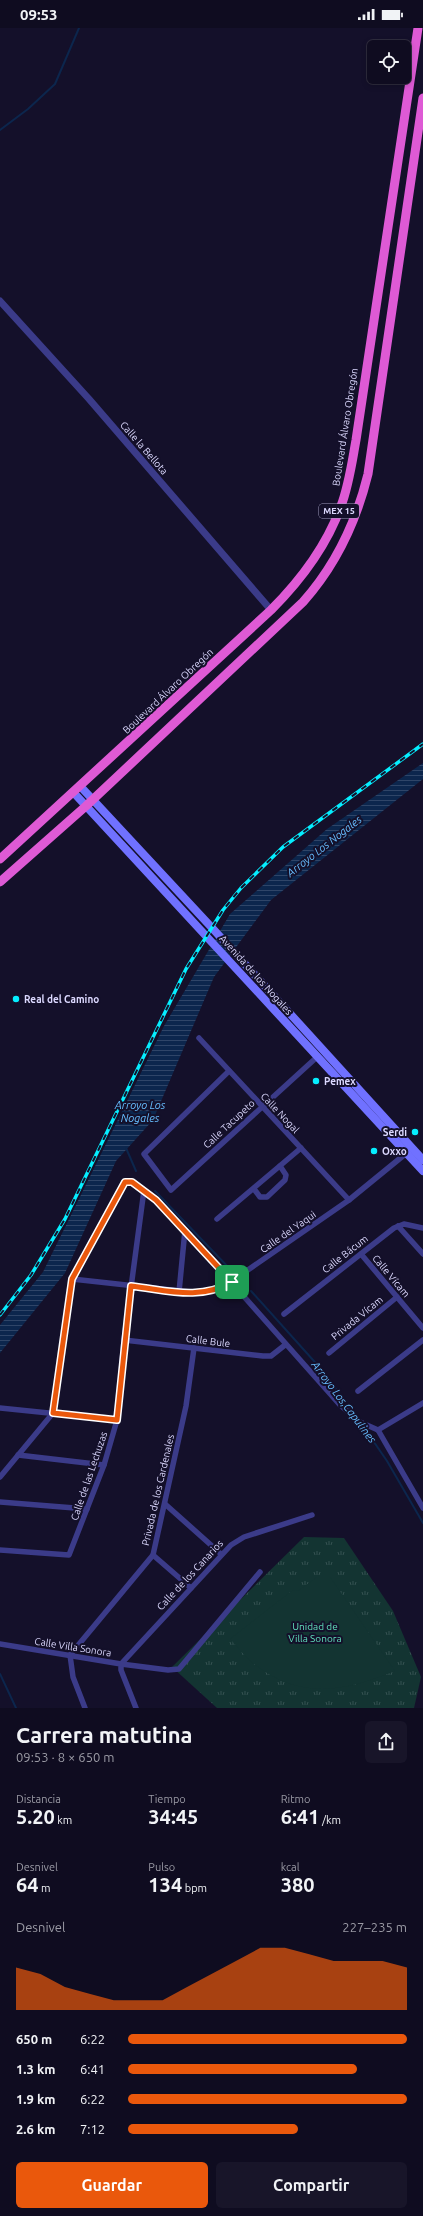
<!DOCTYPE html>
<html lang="es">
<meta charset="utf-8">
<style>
body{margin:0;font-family:Ubuntu,sans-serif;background:#181529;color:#f1f3f6;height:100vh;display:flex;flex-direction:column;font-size:15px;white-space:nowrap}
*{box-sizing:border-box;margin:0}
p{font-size:13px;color:#9b9ba5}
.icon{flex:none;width:22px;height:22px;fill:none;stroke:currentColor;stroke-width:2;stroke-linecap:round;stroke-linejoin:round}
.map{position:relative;height:1680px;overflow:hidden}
.panel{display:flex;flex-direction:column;background:#0f0c20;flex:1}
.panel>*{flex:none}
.fabs{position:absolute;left:367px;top:12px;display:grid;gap:8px}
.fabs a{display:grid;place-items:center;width:44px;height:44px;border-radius:6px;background:#0f0c20;box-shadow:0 2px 6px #0003,0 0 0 1px #2f2c3e;font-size:20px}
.pin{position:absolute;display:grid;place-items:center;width:34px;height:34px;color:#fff;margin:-17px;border-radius:8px;box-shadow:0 2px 6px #0006}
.round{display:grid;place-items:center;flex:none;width:42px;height:42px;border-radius:6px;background:#181529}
.head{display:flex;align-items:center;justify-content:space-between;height:68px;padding:0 16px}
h1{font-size:22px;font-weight:700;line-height:30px}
.stats{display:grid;grid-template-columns:repeat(3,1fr);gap:6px;height:68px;padding:4px 16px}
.stats div{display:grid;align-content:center}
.stats b{font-size:20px;font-weight:700}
.stats small{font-size:11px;font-weight:400}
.stats p{font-size:11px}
.chart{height:112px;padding:8px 16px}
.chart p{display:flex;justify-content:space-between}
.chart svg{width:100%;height:72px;margin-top:4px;fill:#ea580c;opacity:.7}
.primary-button{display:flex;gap:8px;margin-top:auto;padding:8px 16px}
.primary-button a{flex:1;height:46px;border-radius:6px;background:#ea580c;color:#fff;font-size:16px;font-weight:700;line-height:46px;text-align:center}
.primary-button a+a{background:#181529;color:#f1f3f6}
ul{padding:0 16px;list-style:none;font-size:13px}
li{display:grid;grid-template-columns:64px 48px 1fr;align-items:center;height:30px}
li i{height:10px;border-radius:5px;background:#ea580c}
.status{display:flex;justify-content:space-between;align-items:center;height:28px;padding:0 20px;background:#0f0c20;direction:ltr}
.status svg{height:11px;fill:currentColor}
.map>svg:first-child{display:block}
.grass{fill:url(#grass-tufts)}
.pitch{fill:#133432}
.water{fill:url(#water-rules)}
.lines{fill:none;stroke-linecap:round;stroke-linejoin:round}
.stream{stroke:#0c264d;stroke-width:2}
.minor{stroke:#3b3b89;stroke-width:5.5}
.tertiary{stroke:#3b3b89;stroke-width:7}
.secondary{stroke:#7071ff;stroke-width:8}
.trunk{stroke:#de5ad5;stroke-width:9}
.rail-casing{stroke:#05eeff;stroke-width:3.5}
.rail{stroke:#14102a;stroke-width:2;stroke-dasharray:6;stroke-linecap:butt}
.route-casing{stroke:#fff;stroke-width:8}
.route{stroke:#ea580c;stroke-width:5}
.poi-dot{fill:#05eeff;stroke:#14102a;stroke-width:1.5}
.labels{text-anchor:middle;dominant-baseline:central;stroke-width:4;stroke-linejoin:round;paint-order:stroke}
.shield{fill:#14102a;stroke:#a09dbf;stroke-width:1}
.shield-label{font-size:9px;font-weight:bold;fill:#dcd9ff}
.street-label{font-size:10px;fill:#dcd9ff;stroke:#14102a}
.poi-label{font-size:10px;font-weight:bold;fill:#dcd9ff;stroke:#14102a;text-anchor:start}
.park-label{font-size:10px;fill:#62e2be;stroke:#14102a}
.water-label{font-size:11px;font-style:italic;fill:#67beff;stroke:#14102a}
</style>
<div class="status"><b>09:53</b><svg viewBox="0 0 49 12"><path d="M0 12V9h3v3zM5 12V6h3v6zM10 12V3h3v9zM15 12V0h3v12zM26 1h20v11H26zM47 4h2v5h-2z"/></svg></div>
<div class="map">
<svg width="423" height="1680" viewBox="0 0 423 1680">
<defs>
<pattern id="grass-tufts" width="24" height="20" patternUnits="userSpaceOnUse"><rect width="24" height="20" fill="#133432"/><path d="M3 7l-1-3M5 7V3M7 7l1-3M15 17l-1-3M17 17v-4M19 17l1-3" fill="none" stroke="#355151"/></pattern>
<pattern id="water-rules" width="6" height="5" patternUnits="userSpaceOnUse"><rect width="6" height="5" fill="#0c264d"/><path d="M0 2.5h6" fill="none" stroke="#2f4568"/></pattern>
</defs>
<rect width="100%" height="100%" fill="#14102a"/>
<!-- grass -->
<polygon class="grass" points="304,1509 344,1510 393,1583 421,1649 414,1680 217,1680 172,1639"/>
<!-- pitch -->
<path class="pitch" d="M317,1549H330L395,1643C343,1664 301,1672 254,1636C245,1629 238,1619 230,1611L293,1562L298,1563Z"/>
<!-- water -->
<polygon class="water" points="423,735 423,751 271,872 214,949 153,1092 116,1133 65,1245 0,1325 0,1297 43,1244 164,998 230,886 327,801"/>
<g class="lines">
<!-- stream -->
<g class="stream">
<polyline points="0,102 28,81 55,56 79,0"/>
<polyline points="126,1120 136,1143"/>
<polyline points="155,1163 231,1242"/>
<polyline points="251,1263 322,1342 356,1388"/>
<polyline points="363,1398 387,1433 423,1495"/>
<polyline points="0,1646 16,1680"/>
</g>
<!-- minor -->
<g class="minor">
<polyline points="199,1010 349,1172"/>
<polyline points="229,1043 144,1126 171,1162 317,1029"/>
<polyline points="254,1161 260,1169 267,1169 285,1152 286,1147 280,1138"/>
<polyline points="217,1191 301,1120"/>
<polyline points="398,1198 423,1226"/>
<polyline points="361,1226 423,1300"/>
<polyline points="72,1251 199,1265 216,1262 232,1253 349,1172 409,1123"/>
<polyline points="179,1264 185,1202"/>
<polyline points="284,1286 394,1200 404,1196 423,1200"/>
<polyline points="124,1312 263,1328 271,1328 285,1317"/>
<polyline points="329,1325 397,1269"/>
<polyline points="358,1363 423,1312"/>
<polyline points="0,1380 117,1392"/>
<polyline points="378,1402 423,1375"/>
<polyline points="18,1427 104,1437"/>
<polyline points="0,1449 53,1385 72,1251 124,1155 130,1153 156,1172 185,1202 340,1377 360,1394 378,1402 423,1480"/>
<polyline points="0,1474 87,1481"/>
<polyline points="165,1476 221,1526"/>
<polyline points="0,1522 69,1527 104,1437 117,1392 124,1312 144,1162"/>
<polyline points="153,1527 191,1560"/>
<polyline points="0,1616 121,1636 121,1642 136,1680"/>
<polyline points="121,1636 231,1517 244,1509 312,1487"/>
<polyline points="121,1636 168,1642 179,1641 260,1544"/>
<polyline points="85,1680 73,1649 70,1627 153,1527 186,1378 194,1320"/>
</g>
<!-- tertiary -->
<polyline class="tertiary" points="0,273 89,371 271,582"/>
<!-- secondary -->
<g class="secondary">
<polyline points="81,759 214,902 423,1132"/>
<polyline points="74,765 423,1143"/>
</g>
<!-- trunk -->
<g class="trunk">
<path d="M0,831L271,582C300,553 327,517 341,478C349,457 352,434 356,412L418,0"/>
<path d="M0,854L86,778L303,574C336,537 356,495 368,446L423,70"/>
</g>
<!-- rail casing -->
<g class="rail-casing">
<polyline id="rail" points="0,1287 31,1247 65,1191 186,941 223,882 241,860 283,819 423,716"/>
</g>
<!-- rail -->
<use href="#rail" class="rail"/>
</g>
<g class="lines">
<!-- route casing -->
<g class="route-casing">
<path id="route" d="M125,1154H132L156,1172L232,1254C199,1273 167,1262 131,1258L117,1392L53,1385L72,1251Z"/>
</g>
<!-- route -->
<use href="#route" class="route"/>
</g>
<!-- markers -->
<g class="poi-dot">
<circle cx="16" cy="971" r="4"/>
<circle cx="316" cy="1053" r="4"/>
<circle cx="415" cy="1104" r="4"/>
<circle cx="374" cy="1123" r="4"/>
</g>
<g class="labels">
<!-- shield labels -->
<rect class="shield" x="319" y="476" width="40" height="14" rx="3"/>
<g class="shield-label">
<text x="339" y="483">MEX 15</text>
</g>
<!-- street labels -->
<g class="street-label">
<text transform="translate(345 399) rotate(-81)">Boulevard Álvaro Obregón</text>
<text transform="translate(144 420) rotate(49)">Calle la Bellota</text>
<text transform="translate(168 663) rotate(-43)">Boulevard Álvaro Obregón</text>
<text transform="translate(256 947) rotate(48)">Avenida de los Nogales</text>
<text transform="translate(280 1085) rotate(47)">Calle Nogal</text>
<text transform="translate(229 1096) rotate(-43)">Calle Tacupeto</text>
<text transform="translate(288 1204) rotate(-35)">Calle del Yaqui</text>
<text transform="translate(345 1226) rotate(-38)">Calle Bácum</text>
<text transform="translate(391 1248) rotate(50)">Calle Vícam</text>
<text transform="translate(357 1290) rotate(-39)">Privada Vícam</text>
<text transform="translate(208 1313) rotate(7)">Calle Bule</text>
<text transform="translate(89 1448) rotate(-71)">Calle de las Lechuzas</text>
<text transform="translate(158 1462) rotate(-77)">Privada de los Cardenales</text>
<text transform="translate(190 1547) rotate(-47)">Calle de los Canarios</text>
<text transform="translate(73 1619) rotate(9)">Calle Villa Sonora</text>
</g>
<!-- poi labels -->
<g class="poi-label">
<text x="24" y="971">Real del Camino</text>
<text x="324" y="1053">Pemex</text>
<text x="407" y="1104" text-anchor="end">Serdi</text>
<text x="382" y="1123">Oxxo</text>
</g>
<!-- park labels -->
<g class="park-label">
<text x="315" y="1598">Unidad de<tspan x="315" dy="12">Villa Sonora</tspan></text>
</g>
<!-- water labels -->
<g class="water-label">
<text transform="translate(324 818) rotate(-38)">Arroyo Los Nogales</text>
<text x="140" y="1077">Arroyo Los<tspan x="140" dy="13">Nogales</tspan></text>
<text transform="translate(344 1374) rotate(53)">Arroyo Los,Capulines</text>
</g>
</g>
</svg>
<div class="fabs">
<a><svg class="icon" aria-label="locate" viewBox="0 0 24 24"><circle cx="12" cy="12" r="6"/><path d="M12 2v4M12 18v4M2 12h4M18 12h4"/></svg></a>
</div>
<div class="pin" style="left:232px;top:1254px;background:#1e9e55"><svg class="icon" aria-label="arrive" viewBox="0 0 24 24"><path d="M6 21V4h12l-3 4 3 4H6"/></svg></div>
</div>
<section class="panel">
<div class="head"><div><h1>Carrera matutina</h1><p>09:53 · 8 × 650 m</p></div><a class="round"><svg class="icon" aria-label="share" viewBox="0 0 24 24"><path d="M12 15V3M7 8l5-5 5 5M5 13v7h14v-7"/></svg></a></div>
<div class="stats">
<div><p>Distancia</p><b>5.20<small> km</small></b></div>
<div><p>Tiempo</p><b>34:45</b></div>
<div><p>Ritmo</p><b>6:41<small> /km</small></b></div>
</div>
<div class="stats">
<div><p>Desnivel</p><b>64<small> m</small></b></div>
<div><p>Pulso</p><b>134<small> bpm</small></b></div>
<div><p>kcal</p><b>380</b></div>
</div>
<div class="chart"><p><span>Desnivel</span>227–235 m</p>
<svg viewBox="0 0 160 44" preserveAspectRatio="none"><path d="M0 44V18L10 22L20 30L30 34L40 38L50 38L60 38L70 30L80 22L90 14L100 6L110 6L120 10L130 14L140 14L150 14L160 18V44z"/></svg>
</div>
<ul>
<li><b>650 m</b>6:22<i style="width:100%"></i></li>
<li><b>1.3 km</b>6:41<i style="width:82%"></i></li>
<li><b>1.9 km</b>6:22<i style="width:100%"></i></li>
<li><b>2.6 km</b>7:12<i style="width:61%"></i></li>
</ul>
<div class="primary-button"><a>Guardar</a><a>Compartir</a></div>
</section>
